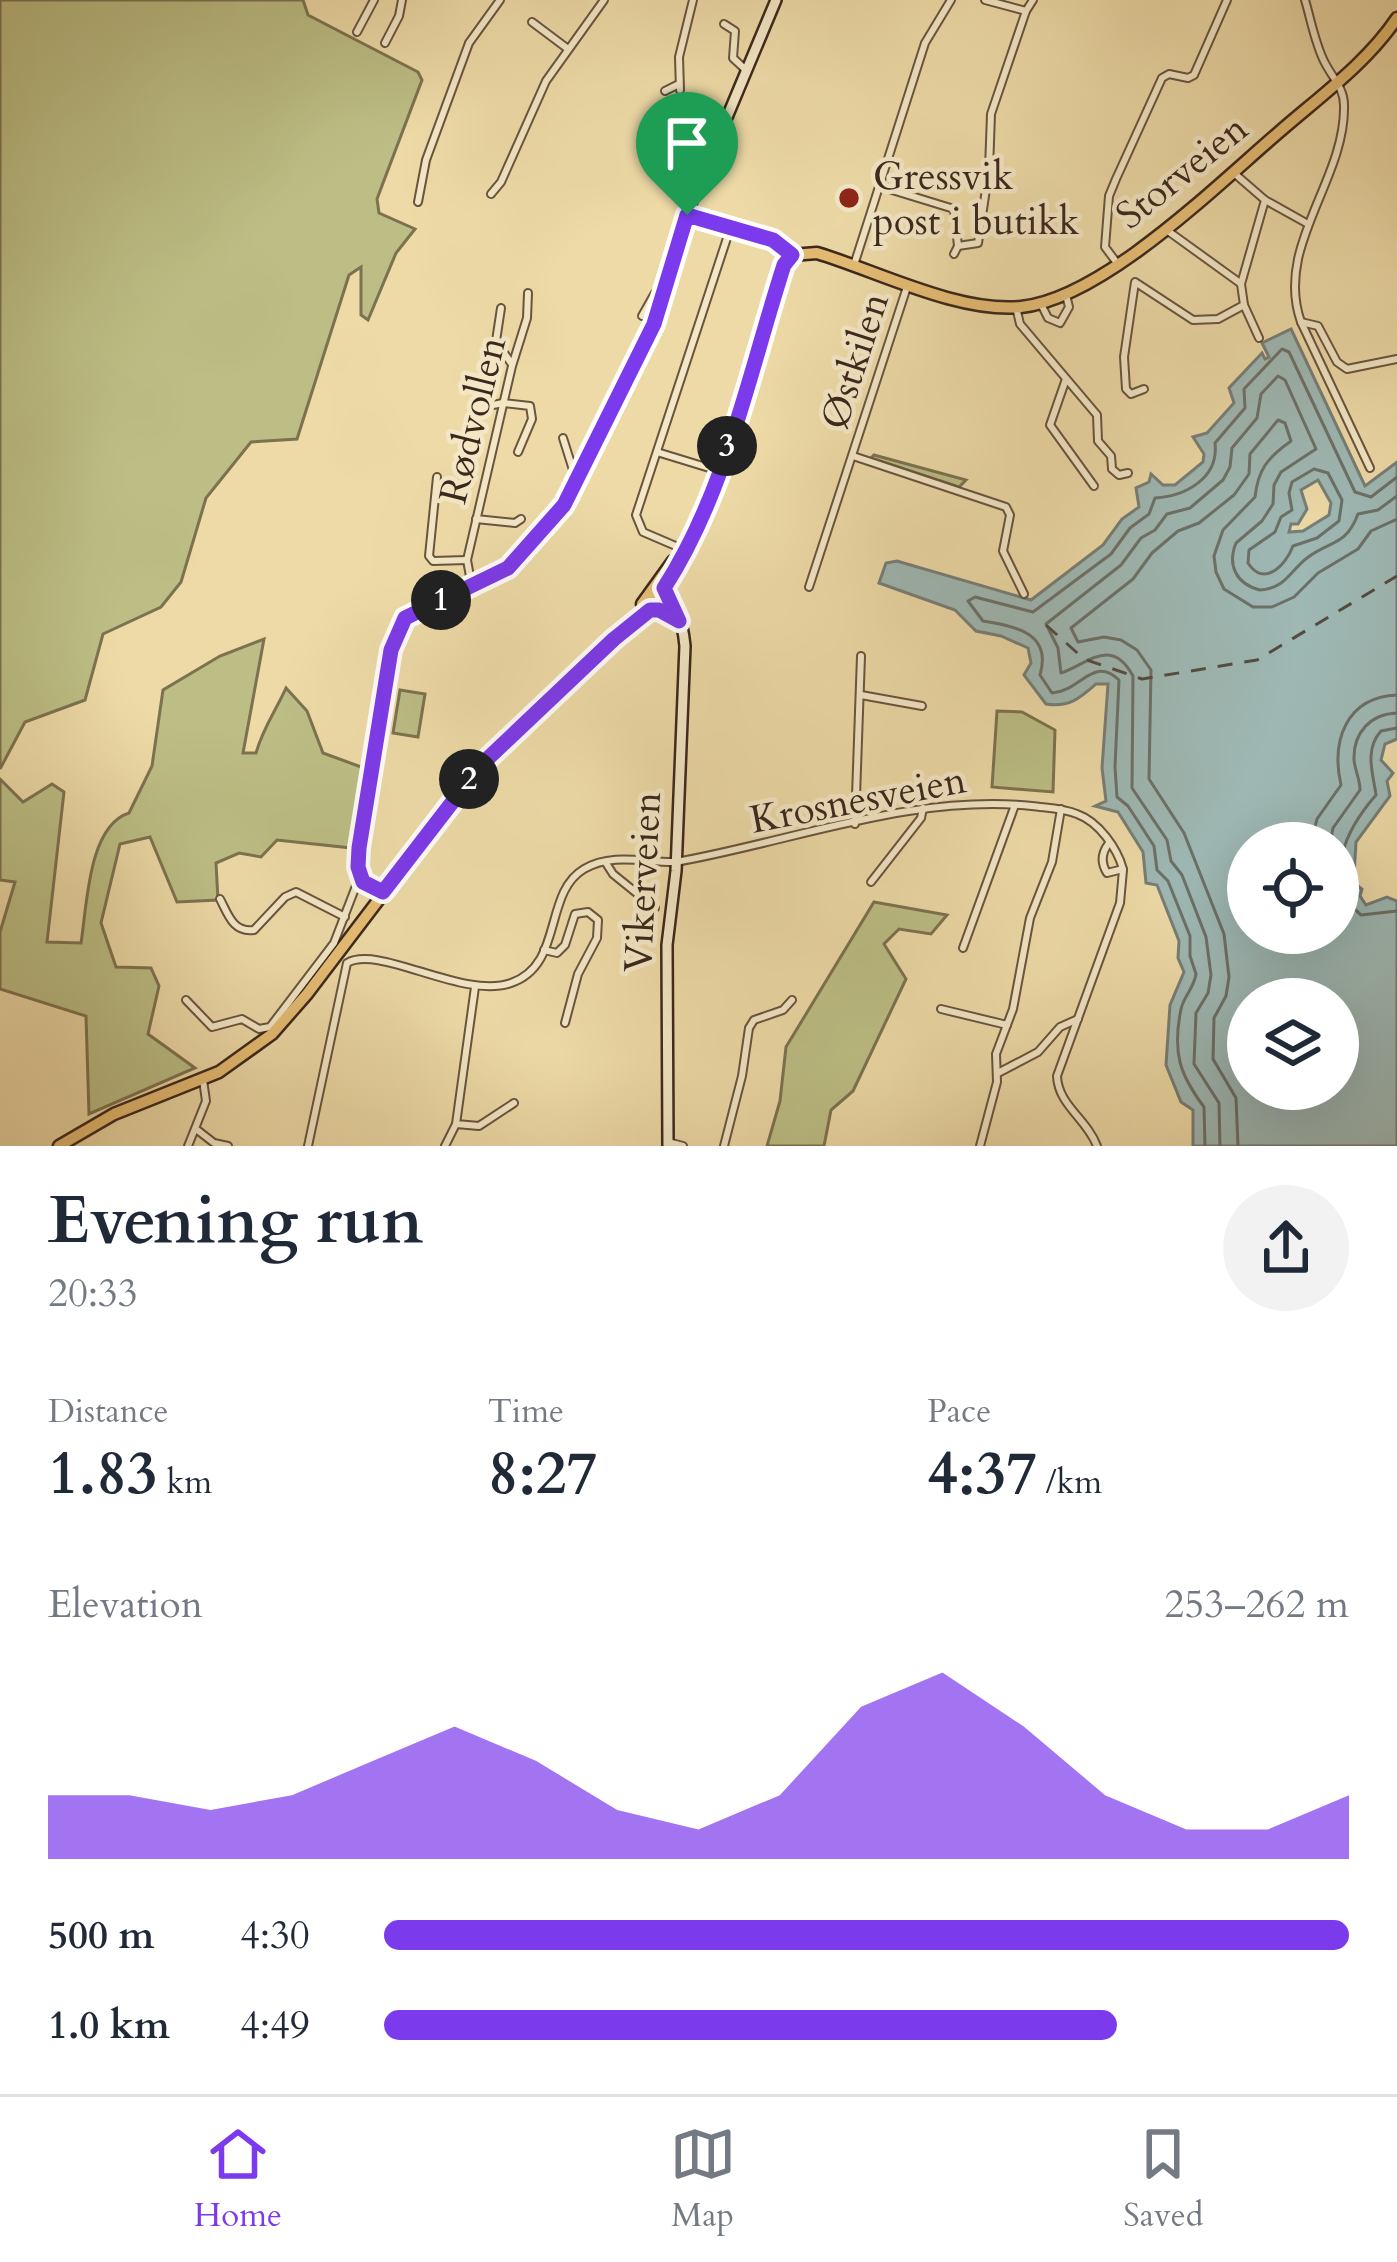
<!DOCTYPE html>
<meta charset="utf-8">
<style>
body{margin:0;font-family:Cardo,serif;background:#f2f2f3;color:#1f2937;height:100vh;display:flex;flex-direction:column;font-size:45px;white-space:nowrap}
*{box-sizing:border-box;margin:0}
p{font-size:39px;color:#747a83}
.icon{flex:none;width:66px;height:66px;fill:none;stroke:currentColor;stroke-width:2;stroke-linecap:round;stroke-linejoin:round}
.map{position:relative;height:1146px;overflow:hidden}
.details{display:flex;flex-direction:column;background:#fff;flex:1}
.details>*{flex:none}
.controls{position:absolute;left:1227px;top:822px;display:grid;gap:24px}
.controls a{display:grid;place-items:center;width:132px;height:132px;border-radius:50%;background:#fff;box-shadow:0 12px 48px #0002;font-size:60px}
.pin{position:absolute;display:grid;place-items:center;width:102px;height:102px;color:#fff;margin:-123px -51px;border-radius:50% 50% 50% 0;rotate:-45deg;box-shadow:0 0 12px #0007}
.pin .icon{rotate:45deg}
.km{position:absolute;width:60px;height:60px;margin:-30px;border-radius:50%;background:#222;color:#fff;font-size:33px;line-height:60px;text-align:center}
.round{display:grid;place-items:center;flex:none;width:126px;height:126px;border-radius:63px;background:#f2f2f3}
.headline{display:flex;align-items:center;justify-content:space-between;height:204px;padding:0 48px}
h1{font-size:66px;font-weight:700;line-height:90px}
.figures{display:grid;grid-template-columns:repeat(3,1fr);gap:18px;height:204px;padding:12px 48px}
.figures div{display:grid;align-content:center}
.figures b{font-size:60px;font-weight:700}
.figures small{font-size:33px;font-weight:400}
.figures p{font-size:33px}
.chart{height:336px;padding:24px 48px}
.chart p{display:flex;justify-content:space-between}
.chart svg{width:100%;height:216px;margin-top:12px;fill:#7c3aed;opacity:.7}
ul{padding:0 48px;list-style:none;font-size:39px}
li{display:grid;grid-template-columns:192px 144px 1fr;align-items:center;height:90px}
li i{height:30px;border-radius:15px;background:#7c3aed}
.tab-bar{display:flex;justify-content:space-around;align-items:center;height:168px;border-top:3px solid #e0e1e3;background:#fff;font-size:33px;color:#747a83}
.tab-bar a{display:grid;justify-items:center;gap:6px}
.tab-bar .current{color:#7c3aed}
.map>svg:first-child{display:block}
.green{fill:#bcbe85;stroke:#7c7250;stroke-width:3}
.water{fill:#9eb8b4;stroke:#767e77;stroke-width:3;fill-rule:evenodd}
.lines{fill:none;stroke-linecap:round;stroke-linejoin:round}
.shore{stroke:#6c7068;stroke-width:3}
.ferry{stroke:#544b42;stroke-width:3;stroke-dasharray:15 12;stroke-linecap:butt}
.street-casing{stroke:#68543f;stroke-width:10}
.secondary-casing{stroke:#3b271c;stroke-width:14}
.primary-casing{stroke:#3b271c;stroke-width:15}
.street{stroke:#f3e7c6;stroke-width:6}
.secondary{stroke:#f3e7c6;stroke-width:9}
.primary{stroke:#e6bd74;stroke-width:10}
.route-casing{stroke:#fff;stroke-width:24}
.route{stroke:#7c3aed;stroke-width:15}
.poi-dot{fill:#8f2418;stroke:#f3e7c6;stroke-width:4.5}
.labels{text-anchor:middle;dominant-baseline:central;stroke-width:9;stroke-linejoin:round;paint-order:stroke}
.street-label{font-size:39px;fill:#3b271c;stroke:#f3e7c6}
.poi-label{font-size:39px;fill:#3b271c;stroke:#f3e7c6;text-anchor:start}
</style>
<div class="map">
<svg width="1397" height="1146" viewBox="0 0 1397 1146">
<rect width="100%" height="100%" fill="#eddaa7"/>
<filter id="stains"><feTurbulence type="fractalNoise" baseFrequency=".00167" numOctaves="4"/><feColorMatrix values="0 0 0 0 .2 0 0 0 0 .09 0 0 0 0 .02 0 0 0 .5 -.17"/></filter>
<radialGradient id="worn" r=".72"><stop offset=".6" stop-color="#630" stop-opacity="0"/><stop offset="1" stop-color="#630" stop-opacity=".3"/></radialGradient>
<!-- green -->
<g class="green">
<polygon points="0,0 303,0 308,15 418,72 422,80 377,199 379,213 415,229 396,253 368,320 361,315 361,267 349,275 297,439 251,442 206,498 181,582 161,607 103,634 85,700 25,722 0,769"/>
<polygon points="874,455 966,480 959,487 871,458"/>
<path d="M264,639L243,753H256C263,728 275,712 286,688L307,711L323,753L364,768L352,848L277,840L261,857L239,853L216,863L218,900L177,902L150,837L120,844L101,923L116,967L151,968L159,986L148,1034L195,1068L89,1114L86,1016L0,989V932L15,882L0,880V779L23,802L52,784L64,792L47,942L81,943C87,906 88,826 129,813L152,766L163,690L220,656Z"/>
<polygon points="400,690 425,694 418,737 393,733"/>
<polygon points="997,711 1022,712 1055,730 1053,792 992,787"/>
<polygon points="874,902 947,915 931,934 899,929 884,944 906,979 853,1091 831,1110 824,1146 767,1146 780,1101 786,1047"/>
</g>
<!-- water -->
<path class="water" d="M1291,329L1365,486L1397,462V739L1385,744L1381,760L1393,773L1387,781L1390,796L1356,842L1354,876L1350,880L1362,889L1360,896L1366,905L1387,897L1397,901V1146H1193V1110L1181,1102L1166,1065L1170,1005L1184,972L1178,958L1179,941L1157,885L1146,883L1143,852L1118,812L1095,806L1106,801L1102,768L1108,684H1096C1080,698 1069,708 1046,704L1024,675L1031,663L1028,648L1001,636L976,631L955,610L879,583L886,563L897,561L1031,600L1103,545L1122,519L1139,507L1136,488L1149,482L1151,474L1163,485H1175L1203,462L1204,454L1193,437L1207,433L1234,403L1229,388L1262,353L1265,359L1269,357L1262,343ZM1318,480L1331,503L1329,515L1303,531L1289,532L1291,524H1298L1307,509L1301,490ZM1248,843H1338V933H1248ZM1248,999H1338V1089H1248Z"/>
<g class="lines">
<!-- shore -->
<g class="shore">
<path d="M1314,469L1328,473L1342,500L1339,521L1317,538L1293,546C1286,565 1264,588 1248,563L1249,550L1275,532L1281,517L1292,510L1289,493L1292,482Z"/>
<path d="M1397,728L1381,731C1364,750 1373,773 1376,795C1347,828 1320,880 1361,915L1397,911"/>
<path d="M1311,843L1317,819L1341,785C1331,741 1346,697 1397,695"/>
<path d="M1330,843L1333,828L1360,790C1360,779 1355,771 1354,760C1353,732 1371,714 1397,713"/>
<path d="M1205,1146L1204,1107C1180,1075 1172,1053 1181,1009C1184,996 1194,988 1196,974L1190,956V936L1168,881L1157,870L1154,846L1128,806L1117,797L1115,767L1119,680C1093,655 1081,691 1052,693L1040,675C1052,634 1017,626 983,621L968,601L975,597L1033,612L1111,554L1130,528L1149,514L1155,498C1186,496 1219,478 1215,443L1245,408L1244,389L1282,349L1289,352L1355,492L1371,497L1397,477"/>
<path d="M1220,1146L1219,1103L1194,1064L1196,1013L1208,993L1211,975L1206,937L1182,875L1171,861L1167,840L1132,788L1133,676C1111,635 1087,665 1061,673L1058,648L1046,624L1121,565L1141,538L1155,530L1167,514L1190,508L1223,480L1230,467L1232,448L1257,418L1261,394L1278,376L1285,380L1316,449L1281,472L1274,485L1273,504L1262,521L1236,543C1227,565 1236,584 1260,590C1286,588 1290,571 1307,558C1331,540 1346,546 1358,514L1378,510L1397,496"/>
<path d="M1238,1146L1236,1098L1213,1059L1214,1018L1226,996L1229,977L1224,934L1184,833L1149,779L1151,670L1137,650L1121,640L1104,637L1078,642L1071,628L1133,579L1152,553L1178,531L1199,523L1234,495L1249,474L1250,454L1278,420L1285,423L1291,441C1267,458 1258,470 1255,497L1223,530L1214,556L1216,572L1224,589L1253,607H1272L1294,597L1318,573L1358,549L1371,531L1397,519"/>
</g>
<!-- ferry -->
<polyline class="ferry" points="1046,625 1084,659 1142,679 1257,660 1397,576"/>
<!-- street casing -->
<g class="street-casing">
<g id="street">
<polyline points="985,0 1026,11"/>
<path d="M1305,0C1311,20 1315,44 1325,63C1332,77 1344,88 1344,105C1346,180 1274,246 1301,322L1370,468"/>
<polyline points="532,22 568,49"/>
<polyline points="724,24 735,31 733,58 747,71"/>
<polyline points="357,32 374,0"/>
<polyline points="385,43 399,16 402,0"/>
<polyline points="680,90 679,57 693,0"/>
<polyline points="665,91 677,85"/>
<polyline points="1235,174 1265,200 1308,224"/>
<polyline points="879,186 954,209 958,246 954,254"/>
<polyline points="491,194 501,182 546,81 604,0"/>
<polyline points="418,202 426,160 469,43 500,0"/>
<polyline points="1168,231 1240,283"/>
<polyline points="958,246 978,243 989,169 991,114 1026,11 1033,0"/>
<polyline points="1117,263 1105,247 1109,196 1116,179 1162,78 1169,74 1188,78 1194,75 1227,0"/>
<polyline points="854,265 925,43 951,0"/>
<polyline points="1041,304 1048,318 1060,323 1069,307 1066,295"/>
<polyline points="1016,307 1020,324 1097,415 1098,441 1111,456 1112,469 1119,475 1128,473"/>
<polyline points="501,308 496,341 511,363"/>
<polyline points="642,316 655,293 665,286"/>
<polyline points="1301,322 1318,326 1337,362 1347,369 1397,359"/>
<polyline points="1259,338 1244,305 1241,284 1265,200"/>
<polyline points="1066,379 1050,425 1094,486"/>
<polyline points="1144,389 1131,394 1126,389 1124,357 1135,282 1193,320 1218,319 1244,305"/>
<polyline points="478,408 503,403 530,406 532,419 518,452"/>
<polyline points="563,438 574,473 573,488"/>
<polyline points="657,452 719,471"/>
<polyline points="853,456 1006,507 1010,515 1003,551 1024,594"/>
<polyline points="437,477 429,556 433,561 467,560"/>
<polyline points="476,519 515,523 521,519"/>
<polyline points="678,547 643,532 636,515 730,229"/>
<polyline points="471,582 467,560 512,366 527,318 528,293"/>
<polyline points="809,587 907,287"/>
<polyline points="861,695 922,706"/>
<polyline points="855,824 861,656"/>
<polyline points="606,863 613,874 655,908"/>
<polyline points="871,882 921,818 923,808"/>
<path d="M220,899C228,914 233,933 254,930L285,897L296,892L345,917"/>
<polyline points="963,948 1015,805"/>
<polyline points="544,950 557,953 565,945 575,914 588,912 598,920 597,938 578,974 565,1023"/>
<polyline points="475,987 456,1124 479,1126 514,1103"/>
<polyline points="186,1000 212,1027 242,1019 259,1029 270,1027 334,943 356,886 363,882"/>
<polyline points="941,1009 1007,1025"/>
<polyline points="998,1073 1038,1052 1060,1027 1078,1019"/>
<polyline points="196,1129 214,1143 228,1146"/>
<polyline points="668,1142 683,1146"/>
<polyline points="188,1146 206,1101 203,1080"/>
<path d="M308,1146L347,963C379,944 463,1000 511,983C564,965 543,893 584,869C613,852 646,863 676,862C794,841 911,794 1032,806C1047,808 1063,808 1077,814C1099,822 1117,848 1123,869L1107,873C1100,862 1102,852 1109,843"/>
<polyline points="445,1146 456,1124"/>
<polyline points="724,1146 742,1076 749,1028 754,1020 783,1010 792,1000"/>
<polyline points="980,1146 997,1082 996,1054 1013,1009 1030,918 1052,862 1061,809"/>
<path d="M1097,1146C1087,1119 1058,1105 1057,1076L1120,903L1123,870"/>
</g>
</g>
<!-- secondary casing -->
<g class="secondary-casing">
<g id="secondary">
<polyline points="687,215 773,240 792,255"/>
<path d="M661,587C677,599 683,626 685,646L676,871L667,945L668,1146"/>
<polyline points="383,892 363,882 358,859 391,650 405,618 515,562 542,533 580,479 654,324 692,201 776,0"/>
</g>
</g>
<!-- primary casing -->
<g class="primary-casing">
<g id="primary">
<polyline points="642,604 673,561"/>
<polyline points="648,611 659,610 679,621"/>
<path d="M59,1146L114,1114L219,1072L272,1034L307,994L481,765L654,601L687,552L704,518L780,278L792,255L817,253C877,271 958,313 1021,307C1102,299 1216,186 1278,133C1319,97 1366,64 1397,18"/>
</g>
</g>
<!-- street -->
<use href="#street" class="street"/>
<!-- secondary -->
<use href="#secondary" class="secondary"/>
<!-- primary -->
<use href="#primary" class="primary"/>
</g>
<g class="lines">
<!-- route casing -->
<g class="route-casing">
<path id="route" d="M687,215L773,240L792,255L784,265C749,373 726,492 664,588L679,621L659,610H650L614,639L481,765L383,892L363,882L358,867L359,848L391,650L405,618L508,568L564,505L654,324Z"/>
</g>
<!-- route -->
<use href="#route" class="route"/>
</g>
<!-- markers -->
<circle class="poi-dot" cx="849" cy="198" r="12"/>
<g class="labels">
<!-- street labels -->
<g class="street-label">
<text transform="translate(1182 172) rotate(-39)">Storveien</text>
<text transform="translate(855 361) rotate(-72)">Østkilen</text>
<text transform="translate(473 420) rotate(-76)">Rødvollen</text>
<text transform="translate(858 800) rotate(-11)">Krosnesveien</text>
<text transform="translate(643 882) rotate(-87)">Vikerveien</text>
</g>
<!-- poi labels -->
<g class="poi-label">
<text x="873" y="176">Gressvik<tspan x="873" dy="45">post i butikk</tspan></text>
</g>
</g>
<rect width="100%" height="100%" filter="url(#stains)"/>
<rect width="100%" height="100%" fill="url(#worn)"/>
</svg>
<div class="controls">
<a><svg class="icon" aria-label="locate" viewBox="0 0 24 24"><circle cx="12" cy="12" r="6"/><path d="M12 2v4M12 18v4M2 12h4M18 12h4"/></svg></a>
<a><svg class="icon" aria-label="layers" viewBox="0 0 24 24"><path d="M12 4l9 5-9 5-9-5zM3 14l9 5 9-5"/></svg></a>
</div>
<div class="pin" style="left:687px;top:215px;background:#1e9e55"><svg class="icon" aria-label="arrive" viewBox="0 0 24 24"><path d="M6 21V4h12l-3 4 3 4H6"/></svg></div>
<b class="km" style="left:441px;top:600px">1</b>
<b class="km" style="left:469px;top:779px">2</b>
<b class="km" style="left:727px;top:446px">3</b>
</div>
<section class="details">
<div class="headline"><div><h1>Evening run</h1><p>20:33</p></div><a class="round"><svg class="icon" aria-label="share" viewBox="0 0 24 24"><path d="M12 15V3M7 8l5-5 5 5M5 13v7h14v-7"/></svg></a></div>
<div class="figures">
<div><p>Distance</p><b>1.83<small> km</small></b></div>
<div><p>Time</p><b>8:27</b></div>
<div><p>Pace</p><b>4:37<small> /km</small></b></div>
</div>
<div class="chart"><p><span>Elevation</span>253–262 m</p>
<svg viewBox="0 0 160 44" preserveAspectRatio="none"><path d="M0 44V31L10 31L20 34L30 31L40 24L50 17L60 24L70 34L80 38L90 31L100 13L110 6L120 17L130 31L140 38L150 38L160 31V44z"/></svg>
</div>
<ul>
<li><b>500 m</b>4:30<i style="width:100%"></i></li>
<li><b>1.0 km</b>4:49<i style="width:76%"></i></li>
</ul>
</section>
<nav class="tab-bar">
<a class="current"><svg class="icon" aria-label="home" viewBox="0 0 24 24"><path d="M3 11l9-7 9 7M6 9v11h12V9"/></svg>Home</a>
<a><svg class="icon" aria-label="map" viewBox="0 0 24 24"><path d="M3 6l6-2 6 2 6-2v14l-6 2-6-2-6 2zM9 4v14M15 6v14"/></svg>Map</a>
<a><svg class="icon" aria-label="saved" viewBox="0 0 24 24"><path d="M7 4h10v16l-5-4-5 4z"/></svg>Saved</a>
</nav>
